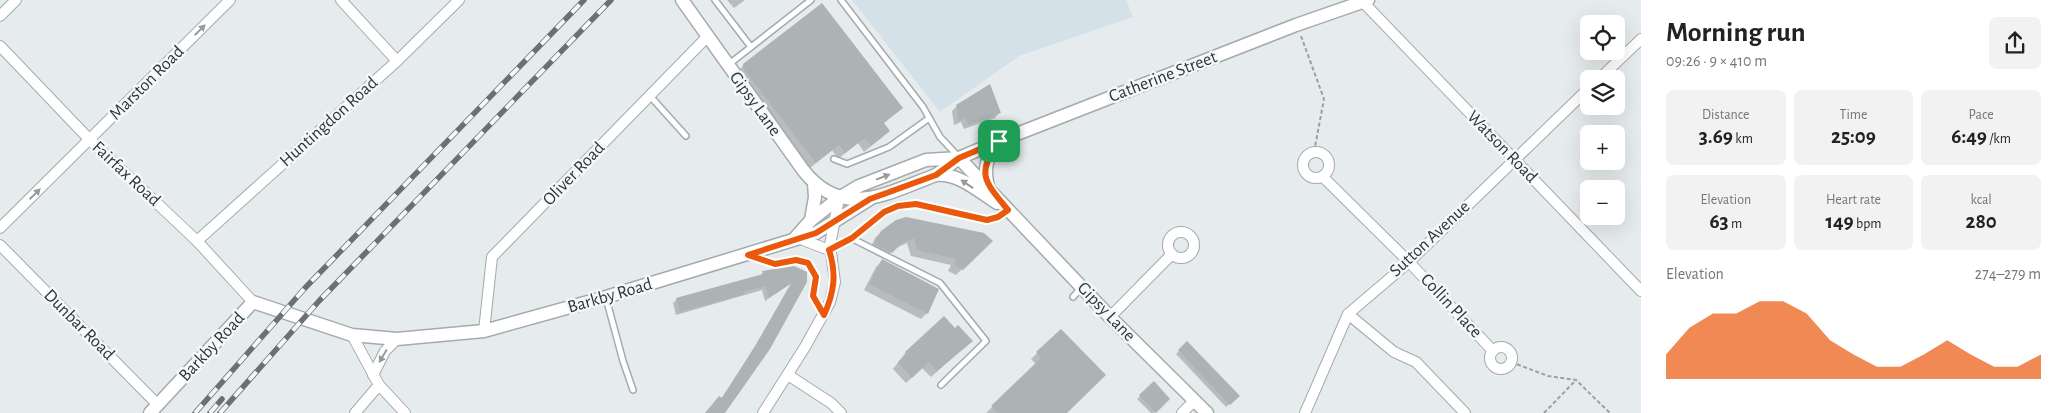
<!DOCTYPE html>
<meta charset="utf-8">
<style>
body{margin:0;font-family:"Alegreya Sans",sans-serif;background:#f2f2f2;color:#222;height:100vh;display:flex;flex-direction:column;font-size:19px;white-space:nowrap}
*{box-sizing:border-box;margin:0}
p{font-size:16px;color:#767676}
.icon{flex:none;width:28px;height:28px;fill:none;stroke:currentColor;stroke-width:2;stroke-linecap:round;stroke-linejoin:round}
.map{position:relative;flex:1;overflow:hidden}
.panel{display:flex;flex-direction:column;background:#fff;width:425px}
.panel>*{flex:none}
.tools{position:absolute;left:1580px;top:15px;display:grid;gap:10px}
.tools a{display:grid;place-items:center;width:45px;height:45px;border-radius:8px;background:#fff;box-shadow:0 5px 20px #0002;font-size:25px}
.pin{position:absolute;display:grid;place-items:center;width:42px;height:42px;color:#fff;margin:-21px;border-radius:10px;box-shadow:0 2px 8px #0006}
.round{display:grid;place-items:center;flex:none;width:52px;height:52px;border-radius:8px;background:#f2f2f2}
.head{display:flex;align-items:center;justify-content:space-between;height:85px;padding:0 25px}
h1{font-size:28px;font-weight:700;line-height:38px}
.stats{display:grid;grid-template-columns:repeat(3,1fr);gap:8px;height:85px;padding:5px 25px}
.stats div{display:grid;align-content:center;border-radius:8px;background:#f2f2f2;text-align:center}
.stats b{font-size:21px;font-weight:700}
.stats small{font-size:14px;font-weight:400}
.stats p{font-size:14px}
.chart{height:140px;padding:10px 25px}
.chart p{display:flex;justify-content:space-between}
.chart svg{width:100%;height:90px;margin-top:5px;fill:#ea580c;opacity:.7}
main{display:flex;flex:1;min-height:0}
.map>svg:first-child{display:block}
.built{fill:#d5e1e8}
.shadow{fill:#0003}
.building{fill:#adb2b5}
.lines{fill:none;stroke-linecap:round;stroke-linejoin:round}
.service-casing{stroke:#a5aaad;stroke-width:8}
.minor-casing{stroke:#a5aaad;stroke-width:12}
.tertiary-casing{stroke:#a5aaad;stroke-width:15}
.path{stroke:#9da0a3;stroke-width:2;stroke-dasharray:4 2.5;stroke-linecap:butt}
.service{stroke:#fff;stroke-width:5}
.minor{stroke:#fff;stroke-width:10}
.tertiary{stroke:#fff;stroke-width:12}
.rail-casing{stroke:#6d7072;stroke-width:5.5}
.rail{stroke:#f3f8fb;stroke-width:4;stroke-dasharray:11;stroke-linecap:butt}
.oneway{fill:#989a9a}
.route-casing{stroke:#fff;stroke-width:10}
.route{stroke:#ea580c;stroke-width:6}
.labels{text-anchor:middle;dominant-baseline:central;stroke-width:5;stroke-linejoin:round;paint-order:stroke}
.street-label{font-size:18px;fill:#323436;stroke:#f3f8fb}
</style>
<main>
<div class="map">
<svg width="1641" height="413" viewBox="0 0 1641 413">
<rect width="100%" height="100%" fill="#e6ebee"/>
<!-- built -->
<polygon class="built" points="852,0 1126,0 1133,17 1019,56 940,112"/>
<!-- shadow -->
<g class="shadow">
<polygon points="727,0 745,0 734,8"/>
<polygon points="744,65 883,124 882,137 864,152 858,143 838,159 832,150 810,168 738,75 738,71"/>
<polygon points="957,106 999,113 995,118 964,129 961,122 954,125 952,111"/>
<polygon points="881,232 991,241 956,275 948,271 951,265 911,256 907,243 894,249 884,259 869,251 875,238"/>
<polygon points="882,261 927,313 921,319 864,290 876,267"/>
<polygon points="763,273 806,273 769,349 739,393 723,413 705,413 721,399 752,352 791,283 765,301 762,290 676,315 673,303 677,299 760,276"/>
<polygon points="955,330 971,341 931,377 922,368 906,383 893,369 906,352"/>
<polygon points="1061,331 1065,413 986,413 1036,364 1031,359"/>
<polygon points="1187,343 1238,396 1226,407 1176,354"/>
<polygon points="1154,383 1169,398 1154,413 1151,413 1137,399"/>
</g>
<!-- building -->
<g class="building">
<polygon points="822,3 903,108 884,123 890,131 871,146 865,138 845,153 839,145 816,163 743,68 743,64"/>
<polygon points="990,84 1001,113 968,125 966,118 959,121 956,105"/>
<polygon points="906,217 984,233 993,241 963,270 954,265 956,259 917,250 914,238 902,243 892,253 874,244 881,231 896,220"/>
<polygon points="882,259 939,289 928,314 869,284"/>
<polygon points="794,266 807,272 807,282 770,349 725,413 705,413 719,396 722,398 755,346 792,283 769,298 766,286 744,291 745,294 680,312 676,298 763,274 762,271"/>
<polygon points="944,316 955,328 958,325 973,341 937,371 929,362 912,378 898,362 907,354 905,352"/>
<polygon points="1061,329 1106,375 1067,413 998,413 991,406 1041,358 1036,352"/>
<polygon points="1187,341 1240,396 1230,405 1178,350"/>
<polygon points="1154,381 1170,399 1156,413 1139,395"/>
</g>
<g class="lines">
<!-- service casing -->
<g class="service-casing">
<g id="service">
<polyline points="715,0 751,47"/>
<polyline points="841,0 923,107 940,137 957,155"/>
<polyline points="728,65 811,0"/>
<polyline points="650,96 686,136"/>
<polyline points="834,159 847,164 889,147 928,119"/>
<polyline points="851,238 940,283 986,341 941,385"/>
<polyline points="830,250 851,238 884,212 898,205 916,204 987,220 998,217 1007,210"/>
<polyline points="751,256 775,264 796,260 808,263 816,277 813,296 823,313"/>
<polyline points="1073,297 1081,288"/>
<polyline points="606,298 623,361 633,390"/>
</g>
</g>
<!-- minor casing -->
<g class="minor-casing">
<g id="minor">
<polyline points="341,0 397,61"/>
<polyline points="1363,2 1641,291"/>
<polyline points="0,16 16,0"/>
<polyline points="0,46 90,140 197,241 253,302"/>
<polyline points="1599,79 1641,39"/>
<circle cx="1316" cy="165" r="13"/>
<polyline points="1323,177 1409,262 1493,351"/>
<polyline points="0,228 230,0"/>
<circle cx="1181" cy="245" r="13"/>
<polyline points="798,238 829,250"/>
<polyline points="197,241 397,61 459,0"/>
<polyline points="0,245 158,405"/>
<polyline points="1348,314 1394,352 1416,362 1465,413"/>
<polyline points="1110,317 1172,254"/>
<polyline points="484,331 492,257 707,37"/>
<polyline points="352,335 379,385 405,413"/>
<circle cx="1501" cy="358" r="11"/>
<polyline points="373,375 385,351 397,339"/>
<polyline points="788,375 831,403 841,413"/>
<polyline points="355,413 379,385"/>
<polyline points="763,413 805,347 830,302 835,282 830,245 839,198"/>
<polyline points="1182,413 1194,401"/>
<polyline points="1305,413 1348,314 1409,262 1589,88"/>
</g>
</g>
<!-- tertiary casing -->
<g class="tertiary-casing">
<g id="tertiary">
<path d="M682,0L803,170C843,221 887,193 936,175C959,173 978,191 997,203"/>
<polyline points="936,175 959,158 999,141 1296,25 1368,0"/>
<path d="M988,187C983,165 987,159 999,141"/>
<polyline points="811,220 815,197 814,183"/>
<polyline points="796,237 811,220 839,198 859,186 926,160 959,158 1110,317 1207,413"/>
<polyline points="150,413 253,302 352,335 397,339 484,331 606,297 816,233 870,199"/>
</g>
</g>
<!-- path -->
<g class="path">
<polyline points="1301,36 1324,99 1314,152"/>
<polyline points="1511,362 1548,376 1576,380 1610,413"/>
<polyline points="1544,413 1576,380"/>
</g>
<!-- service -->
<use href="#service" class="service"/>
<!-- minor -->
<use href="#minor" class="minor"/>
<!-- tertiary -->
<use href="#tertiary" class="tertiary"/>
<!-- rail casing -->
<g class="rail-casing">
<g id="rail">
<polyline points="195,413 305,288 584,0"/>
<polyline points="210,413 222,399"/>
<polyline points="220,413 319,301 611,0"/>
</g>
</g>
<!-- rail -->
<use href="#rail" class="rail"/>
</g>
<!-- one-way arrows -->
<defs><path id="oneway-solid" d="M-6-.8H1V-3.2L6.5 0L1 3.2V.8H-6Z" transform="scale(1.25)"/></defs>
<g class="oneway">
<use href="#oneway-solid" transform="translate(200 30) rotate(-45)"/>
<use href="#oneway-solid" transform="translate(883 177) rotate(-21)"/>
<use href="#oneway-solid" transform="translate(967 184) rotate(-146)"/>
<use href="#oneway-solid" transform="translate(35 194) rotate(-44)"/>
<use href="#oneway-solid" transform="translate(383 356) rotate(121)"/>
</g>
<g class="lines">
<!-- route casing -->
<g class="route-casing">
<path id="route" d="M999,141C976,174 984,181 1008,210L998,217L987,220L916,204L898,206L884,212L852,238L829,250C837,274 834,293 824,315L813,296L816,277L808,263L796,260L775,264L748,255L816,233L870,199L936,175L959,158Z"/>
</g>
<!-- route -->
<use href="#route" class="route"/>
</g>
<g class="labels">
<!-- street labels -->
<g class="street-label">
<text transform="translate(1163 77) rotate(-21)">Catherine Street</text>
<text transform="translate(147 83) rotate(-45)">Marston Road</text>
<text transform="translate(755 104) rotate(54)">Gipsy Lane</text>
<text transform="translate(329 122) rotate(-42)">Huntingdon Road</text>
<text transform="translate(1502 147) rotate(46)">Watson Road</text>
<text transform="translate(126 174) rotate(43)">Fairfax Road</text>
<text transform="translate(574 174) rotate(-46)">Oliver Road</text>
<text transform="translate(1430 239) rotate(-43)">Sutton Avenue</text>
<text transform="translate(610 296) rotate(-16)">Barkby Road</text>
<text transform="translate(1451 306) rotate(47)">Collin Place</text>
<text transform="translate(1106 312) rotate(46)">Gipsy Lane</text>
<text transform="translate(79 325) rotate(45)">Dunbar Road</text>
<text transform="translate(212 347) rotate(-47)">Barkby Road</text>
</g>
</g>
</svg>
<div class="tools">
<a><svg class="icon" aria-label="locate" viewBox="0 0 24 24"><circle cx="12" cy="12" r="6"/><path d="M12 2v4M12 18v4M2 12h4M18 12h4"/></svg></a>
<a><svg class="icon" aria-label="layers" viewBox="0 0 24 24"><path d="M12 4l9 5-9 5-9-5zM3 14l9 5 9-5"/></svg></a>
<a>+</a>
<a>−</a>
</div>
<div class="pin" style="left:999px;top:141px;background:#1e9e55"><svg class="icon" aria-label="arrive" viewBox="0 0 24 24"><path d="M6 21V4h12l-3 4 3 4H6"/></svg></div>
</div>
<section class="panel">
<div class="head"><div><h1>Morning run</h1><p>09:26 · 9 × 410 m</p></div><a class="round"><svg class="icon" aria-label="share" viewBox="0 0 24 24"><path d="M12 15V3M7 8l5-5 5 5M5 13v7h14v-7"/></svg></a></div>
<div class="stats">
<div><p>Distance</p><b>3.69<small> km</small></b></div>
<div><p>Time</p><b>25:09</b></div>
<div><p>Pace</p><b>6:49<small> /km</small></b></div>
</div>
<div class="stats">
<div><p>Elevation</p><b>63<small> m</small></b></div>
<div><p>Heart rate</p><b>149<small> bpm</small></b></div>
<div><p>kcal</p><b>280</b></div>
</div>
<div class="chart"><p><span>Elevation</span>274–279 m</p>
<svg viewBox="0 0 160 44" preserveAspectRatio="none"><path d="M0 44V32L10 19L20 12L30 12L40 6L50 6L60 12L70 25L80 32L90 38L100 38L110 32L120 25L130 32L140 38L150 38L160 32V44z"/></svg>
</div>
</section>
</main>
